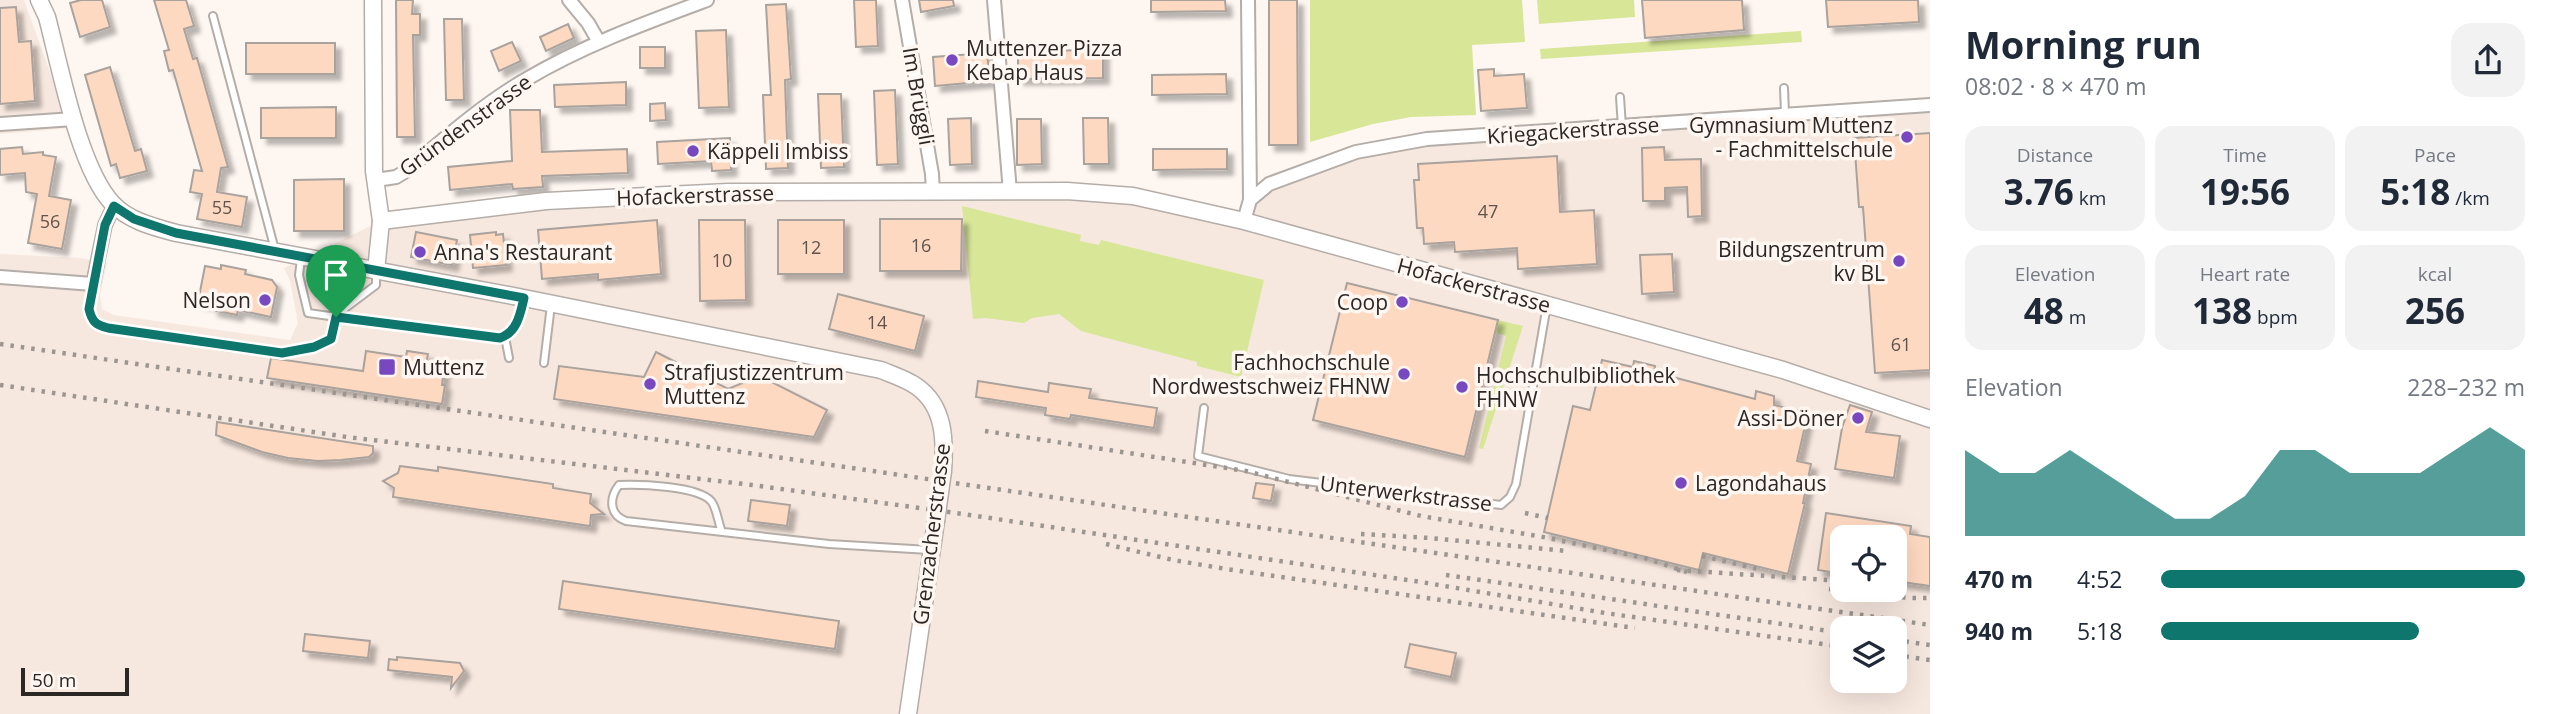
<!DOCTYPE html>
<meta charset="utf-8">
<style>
body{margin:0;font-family:"Open Sans",sans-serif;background:#f2f2f3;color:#1f2937;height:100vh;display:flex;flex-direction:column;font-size:26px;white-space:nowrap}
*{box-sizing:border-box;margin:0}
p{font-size:23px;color:#747a83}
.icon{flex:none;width:38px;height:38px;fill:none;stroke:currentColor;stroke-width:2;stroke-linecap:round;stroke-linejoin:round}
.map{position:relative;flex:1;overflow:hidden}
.sheet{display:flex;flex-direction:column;background:#fff;width:630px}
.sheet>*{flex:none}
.controls{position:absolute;left:1830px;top:525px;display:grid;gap:14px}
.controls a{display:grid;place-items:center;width:77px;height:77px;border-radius:14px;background:#fff;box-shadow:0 7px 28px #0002;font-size:35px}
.scale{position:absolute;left:21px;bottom:18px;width:108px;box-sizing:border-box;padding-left:7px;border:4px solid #2a2725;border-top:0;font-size:19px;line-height:24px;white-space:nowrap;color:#2a2725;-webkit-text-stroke:5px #fef6f1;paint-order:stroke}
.pin{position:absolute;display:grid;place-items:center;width:60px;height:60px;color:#fff;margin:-72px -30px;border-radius:50% 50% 50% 0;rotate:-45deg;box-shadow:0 0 7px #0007}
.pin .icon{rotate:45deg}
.round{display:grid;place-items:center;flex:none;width:74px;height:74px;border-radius:21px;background:#f2f2f3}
.headline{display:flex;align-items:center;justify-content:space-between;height:119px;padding:0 35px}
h1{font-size:38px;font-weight:700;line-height:52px}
.metrics{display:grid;grid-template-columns:repeat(3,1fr);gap:10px;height:119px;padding:7px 35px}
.metrics div{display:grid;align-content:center;border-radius:18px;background:#f2f2f3;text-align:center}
.metrics b{font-size:35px;font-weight:700}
.metrics small{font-size:19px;font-weight:400}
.metrics p{font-size:19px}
.chart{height:196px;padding:14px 35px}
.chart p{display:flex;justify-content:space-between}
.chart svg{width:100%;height:126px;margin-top:7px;fill:#0f766e;opacity:.7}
ul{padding:0 35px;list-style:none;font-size:23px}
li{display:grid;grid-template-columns:112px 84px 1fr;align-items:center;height:52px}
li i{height:18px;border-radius:9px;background:#0f766e}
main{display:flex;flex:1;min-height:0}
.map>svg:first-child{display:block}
.built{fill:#f7e8df;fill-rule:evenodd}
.green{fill:#d8e698}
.building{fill:#fed9c2;stroke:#a9a29d;stroke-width:2;filter:url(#shadow)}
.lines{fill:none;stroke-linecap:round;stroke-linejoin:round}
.lane-casing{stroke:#b4ada8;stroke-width:10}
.street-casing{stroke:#b4ada8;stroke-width:16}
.secondary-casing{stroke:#b4ada8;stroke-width:19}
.lane{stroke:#fff;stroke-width:6}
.street{stroke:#fff;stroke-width:12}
.secondary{stroke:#fff;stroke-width:16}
.rail{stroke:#9c9692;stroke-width:4.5;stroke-dasharray:3.5 7;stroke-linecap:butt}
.secondary-bridge-casing{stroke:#b4ada8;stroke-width:19;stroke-linecap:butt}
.secondary-bridge{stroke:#fff;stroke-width:16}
.route-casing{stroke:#fff;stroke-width:14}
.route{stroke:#0f766e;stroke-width:9}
.poi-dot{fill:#7748c0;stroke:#fef6f1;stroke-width:2.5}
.labels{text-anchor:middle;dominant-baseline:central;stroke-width:7;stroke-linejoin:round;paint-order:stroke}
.number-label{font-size:18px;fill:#5f544c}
.poi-label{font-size:21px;fill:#2a2725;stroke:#fef6f1;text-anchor:start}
.street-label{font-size:21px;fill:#2a2725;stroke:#fef6f1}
</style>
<main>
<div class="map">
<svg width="1930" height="714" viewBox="0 0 1930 714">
<defs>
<filter id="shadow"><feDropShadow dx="6" dy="6" stdDeviation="2" flood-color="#0004"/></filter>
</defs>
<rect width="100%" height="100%" fill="#fef6f1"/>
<!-- built -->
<g class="built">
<polygon points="0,0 24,0 70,128 0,134"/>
<path d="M1930,105V714H0V254L80,258L107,263L100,295L102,309L114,315L290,340L298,323L290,281L284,268L381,221L546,201L1067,191L1243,221L1250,200L1321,164L1427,139ZM1843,537H1895V590H1843ZM1843,628H1895V681H1843Z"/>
</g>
<!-- green -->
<g class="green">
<polygon points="1310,0 1522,0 1525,42 1472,45 1476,115 1411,117 1373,124 1310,142"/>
<polygon points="1537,0 1634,0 1635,17 1539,24"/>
<polygon points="1801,31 1802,42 1541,59 1540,49"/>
<polygon points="962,206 1081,235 1080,241 1099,245 1101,240 1264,280 1241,377 1197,366 1197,362 1081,331 1059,314 1032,318 1024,323 986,318 973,319"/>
<polygon points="1498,320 1523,326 1483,449 1479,448 1506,336 1495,332"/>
</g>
<!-- building -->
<g class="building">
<polygon points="81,0 102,0 110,27 80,37 70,3"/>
<polygon points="154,0 186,0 194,26 184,29 193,59 197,58 228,167 221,168 217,192 247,197 242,227 197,219 202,194 190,192 194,170 202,171 173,70 169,71 164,51 169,50"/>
<polygon points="396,0 413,0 412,14 420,14 420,35 413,35 415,137 397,137"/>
<polygon points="854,0 876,0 878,46 856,47"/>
<polygon points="919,0 953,0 954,6 921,12"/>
<polygon points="1151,0 1225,0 1226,11 1151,12"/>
<polygon points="1269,0 1297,0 1298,145 1269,145"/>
<polygon points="1642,0 1742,0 1744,30 1645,38"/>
<polygon points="1826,0 1918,0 1919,22 1828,27"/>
<polygon points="786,4 791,79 785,80 788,168 766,169 763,95 771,95 766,5"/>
<polygon points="16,7 19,42 31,41 35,101 0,104 0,8"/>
<polygon points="444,19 462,19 464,100 446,100"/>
<polygon points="568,24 574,38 546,51 540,37"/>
<polygon points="726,30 729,107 699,108 696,31"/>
<polygon points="512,42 521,61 499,71 491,51"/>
<rect x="246" y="43" width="89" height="31"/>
<rect x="640" y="47" width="25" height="21"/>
<polygon points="1103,50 1103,78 1018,79 1018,51"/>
<polygon points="987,53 990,81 935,86 933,57"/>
<polygon points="110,67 135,151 141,149 147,171 120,178 116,164 111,166 85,75"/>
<polygon points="1494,69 1494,76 1524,74 1527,108 1481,111 1478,70"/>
<polygon points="1226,74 1227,94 1152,95 1152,75"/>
<polygon points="626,82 626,105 555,107 554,85"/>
<polygon points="895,90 898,164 877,165 874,91"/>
<polygon points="818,94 841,94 844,167 821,168"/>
<polygon points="665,103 666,120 650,121 650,104"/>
<polygon points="336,107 336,138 261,138 261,108"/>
<polygon points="510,110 540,110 542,152 627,149 628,173 542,176 543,187 513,189 512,184 450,190 448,167 512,161"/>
<polygon points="971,118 972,164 950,165 948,119"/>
<polygon points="1083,118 1108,118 1109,164 1084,164"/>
<polygon points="1017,119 1041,119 1042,164 1017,165"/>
<polygon points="1930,133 1930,370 1875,373 1863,207 1859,207 1854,138"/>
<polygon points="730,138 731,170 712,171 711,161 658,164 657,142"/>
<polygon points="22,147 23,154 43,152 43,155 56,157 49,196 71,200 62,249 28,243 37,194 26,192 25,173 0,175 0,149"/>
<polygon points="1664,147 1665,160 1701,159 1702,216 1688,217 1687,187 1665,188 1665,201 1643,201 1642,148"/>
<polygon points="1153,149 1227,149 1227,169 1153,170"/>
<polygon points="1557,156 1560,212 1594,210 1597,264 1518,269 1517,248 1455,252 1454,242 1424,244 1423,228 1417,228 1414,180 1419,180 1418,164"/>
<polygon points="344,179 344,231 294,231 294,180"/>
<polygon points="880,219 962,219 961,271 880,271"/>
<polygon points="657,220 661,274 598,280 598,274 542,279 538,230"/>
<polygon points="699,220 745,220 746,300 700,301"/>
<rect x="778" y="220" width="66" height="54"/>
<polygon points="416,232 457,240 452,265 411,257"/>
<polygon points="496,232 496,235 503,234 506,265 473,268 470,235"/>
<polygon points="1672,254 1674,292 1642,294 1640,255"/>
<polygon points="221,265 246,270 245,274 272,280 277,287 271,317 238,310 237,315 212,310 213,305 198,302 205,266 221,269"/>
<polygon points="1347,283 1498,320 1465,457 1313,420"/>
<polygon points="838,294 924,316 915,351 829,329"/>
<polygon points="366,351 406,357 407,351 428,354 426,365 444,367 442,385 445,385 442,404 267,378 271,358 363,371"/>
<polygon points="656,352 728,389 760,376 827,410 814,437 554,399 559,366 644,377"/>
<polygon points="1602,360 1633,367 1634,361 1655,366 1654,372 1755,399 1756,391 1774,396 1774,405 1808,413 1797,461 1811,464 1803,503 1805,503 1788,574 1703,553 1699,570 1544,532 1573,406 1590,410"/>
<polygon points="978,381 1048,392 1049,383 1091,389 1089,398 1157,408 1154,428 1071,415 1070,419 1045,415 1046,408 976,397"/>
<polygon points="1850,405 1872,412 1866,432 1900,436 1894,478 1835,469 1842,428"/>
<polygon points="217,422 373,446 373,453 369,457 341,460 318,461 288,458 262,452 216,435"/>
<polygon points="400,466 438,471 438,467 553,484 553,488 591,494 590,503 604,514 591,515 590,526 393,497 394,488 383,481 398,473"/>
<polygon points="1256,483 1274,485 1271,501 1253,498"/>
<polygon points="751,500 790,505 787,526 748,521"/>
<polygon points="1826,513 1911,526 1910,534 1930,537 1930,586 1895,581 1895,537 1843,537 1843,574 1818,570"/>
<polygon points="563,581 839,621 835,649 559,609"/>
<polygon points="305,634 370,641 368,658 303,651"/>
<polygon points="1410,644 1456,653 1451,677 1405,667"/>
<polygon points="397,657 460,663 464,671 451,688 452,677 388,670 389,659 397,660"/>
</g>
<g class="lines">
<!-- lane casing -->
<g class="lane-casing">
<g id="lane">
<polyline points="213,16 275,250"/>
<polyline points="1784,88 1785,114"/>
<polyline points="1620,97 1622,127"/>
<path d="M301,259L299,275L308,313L495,339C516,337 520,318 523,300"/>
<polyline points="93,284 89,309 96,325 227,347 282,353 314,347 331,339 336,317 340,312 376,285 376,272"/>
<polyline points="505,337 509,358"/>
<polyline points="544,363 551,305"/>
<polyline points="1204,408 1198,456 1289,479 1501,505 1510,497 1516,484 1547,305"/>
<path d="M722,532C718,523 717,508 711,501C698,486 639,484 619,485C609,498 609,515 626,521L829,544L929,550"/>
</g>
</g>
<!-- street casing -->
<g class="street-casing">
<g id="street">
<polyline points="569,0 588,23 599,42"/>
<polyline points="902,0 932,174 933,192"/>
<polyline points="994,0 1010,192"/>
<polyline points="1248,0 1250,200"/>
<polyline points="0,124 74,119"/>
<path d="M376,180L396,177L406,171C444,139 482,105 525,80C582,46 645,23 707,0"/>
<polyline points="1244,221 1250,200 1269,184 1356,152 1427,139 1930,105"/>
<polyline points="0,277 93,284 105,225 114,206"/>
</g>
</g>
<!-- secondary casing -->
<g class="secondary-casing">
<g id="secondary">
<path d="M39,0L47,17C60,66 79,169 113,204C129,221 154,227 176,233L524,298L881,370C893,375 906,379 916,386C945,406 945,440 943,471"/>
<polyline points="373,0 374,171 381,221 376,271"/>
<polyline points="381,221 546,201 728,192 1067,191 1133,196 1244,221 1783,370 1930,419"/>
<polyline points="908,714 936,521"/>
</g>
</g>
<!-- lane -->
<use href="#lane" class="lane"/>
<!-- street -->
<use href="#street" class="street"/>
<!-- secondary -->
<use href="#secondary" class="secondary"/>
<!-- rail -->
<g class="rail">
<polyline points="0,344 1930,625"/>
<polyline points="0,385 347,437 752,485 956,513 1421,582 1605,613 1843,647"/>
<polyline points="985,431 1246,471 1421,516 1543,537 1645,558 1687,572"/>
<polyline points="1525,513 1548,518"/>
<polyline points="1361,534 1430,538 1567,551"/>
<polyline points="1106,544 1173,560 1226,569 1635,628"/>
<polyline points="1702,556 1758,569"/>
<polyline points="1677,570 1843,581"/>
<polyline points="1446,575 1843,633"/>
<polyline points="1829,589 1909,598 1930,598"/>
<polyline points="1895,640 1930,645"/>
<polyline points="1895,655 1930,660"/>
</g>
<!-- secondary-bridge casing -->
<g class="secondary-bridge-casing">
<polyline id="secondary-bridge" points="936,521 943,471"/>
</g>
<!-- secondary-bridge -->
<use href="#secondary-bridge" class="secondary-bridge"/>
</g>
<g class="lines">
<!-- route casing -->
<g class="route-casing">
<path id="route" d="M114,206L134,219L176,233L524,298C520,315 517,332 500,338L336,317L331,339L314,347L282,353L108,328C96,325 92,322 89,309L105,225Z"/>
</g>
<!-- route -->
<use href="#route" class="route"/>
</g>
<!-- markers -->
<g class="poi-dot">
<circle cx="952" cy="60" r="7"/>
<circle cx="1907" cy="137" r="7"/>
<circle cx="693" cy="151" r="7"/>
<circle cx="420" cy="252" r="7"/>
<circle cx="1899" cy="261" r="7"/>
<circle cx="265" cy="300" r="7"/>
<circle cx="1402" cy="302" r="7"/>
<rect x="378" y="358" width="18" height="18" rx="3.5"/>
<circle cx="1404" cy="374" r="7"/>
<circle cx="650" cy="384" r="7"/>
<circle cx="1462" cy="387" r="7"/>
<circle cx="1858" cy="418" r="7"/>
<circle cx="1681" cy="483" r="7"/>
</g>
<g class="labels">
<!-- number labels -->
<g class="number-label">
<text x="222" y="207">55</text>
<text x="1488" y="211">47</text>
<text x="50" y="221">56</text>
<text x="921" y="245">16</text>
<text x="811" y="247">12</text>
<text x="722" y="260">10</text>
<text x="877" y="322">14</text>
<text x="1901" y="344">61</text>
</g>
<!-- poi labels -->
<g class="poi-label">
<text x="966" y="48">Muttenzer Pizza<tspan x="966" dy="24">Kebap Haus</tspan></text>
<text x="1893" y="125" text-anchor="end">Gymnasium Muttenz<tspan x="1893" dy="24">- Fachmittelschule</tspan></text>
<text x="707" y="151">Käppeli Imbiss</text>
<text x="1885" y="249" text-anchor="end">Bildungszentrum<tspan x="1885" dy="24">kv BL</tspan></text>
<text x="434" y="252">Anna's Restaurant</text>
<text x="251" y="300" text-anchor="end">Nelson</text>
<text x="1388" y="302" text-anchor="end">Coop</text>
<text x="1390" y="362" text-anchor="end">Fachhochschule<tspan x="1390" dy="24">Nordwestschweiz FHNW</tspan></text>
<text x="403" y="367">Muttenz</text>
<text x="664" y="372">Strafjustizzentrum<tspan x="664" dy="24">Muttenz</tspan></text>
<text x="1476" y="375">Hochschulbibliothek<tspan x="1476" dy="24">FHNW</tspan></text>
<text x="1844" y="418" text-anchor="end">Assi-Döner</text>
<text x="1695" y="483">Lagondahaus</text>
</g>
<!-- street labels -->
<g class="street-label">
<text transform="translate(919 96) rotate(80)">Im Brüggli</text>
<text transform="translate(465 125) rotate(-36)">Gründenstrasse</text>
<text transform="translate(1573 130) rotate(-4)">Kriegackerstrasse</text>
<text transform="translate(695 195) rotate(-2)">Hofackerstrasse</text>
<text transform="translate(1474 285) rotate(15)">Hofackerstrasse</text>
<text transform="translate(1406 493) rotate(7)">Unterwerkstrasse</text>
<text transform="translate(931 534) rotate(-83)">Grenzacherstrasse</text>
</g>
</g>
</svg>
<div class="controls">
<a><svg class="icon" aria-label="locate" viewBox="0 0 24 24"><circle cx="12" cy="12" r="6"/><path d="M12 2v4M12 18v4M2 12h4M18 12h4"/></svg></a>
<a><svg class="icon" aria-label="layers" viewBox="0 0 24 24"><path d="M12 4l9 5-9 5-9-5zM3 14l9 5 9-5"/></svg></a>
</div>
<div class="scale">50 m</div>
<div class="pin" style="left:336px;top:317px;background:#1e9e55"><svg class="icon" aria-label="arrive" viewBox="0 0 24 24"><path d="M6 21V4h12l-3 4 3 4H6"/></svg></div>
</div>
<section class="sheet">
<div class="headline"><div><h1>Morning run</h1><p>08:02 · 8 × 470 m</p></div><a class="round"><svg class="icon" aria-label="share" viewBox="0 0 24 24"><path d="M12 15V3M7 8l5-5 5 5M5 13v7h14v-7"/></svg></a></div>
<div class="metrics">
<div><p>Distance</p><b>3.76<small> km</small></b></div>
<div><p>Time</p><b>19:56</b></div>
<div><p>Pace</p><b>5:18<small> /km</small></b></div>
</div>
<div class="metrics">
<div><p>Elevation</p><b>48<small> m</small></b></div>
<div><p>Heart rate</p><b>138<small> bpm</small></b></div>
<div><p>kcal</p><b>256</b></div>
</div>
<div class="chart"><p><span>Elevation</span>228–232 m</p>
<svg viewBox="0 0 160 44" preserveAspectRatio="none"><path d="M0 44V14L10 22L20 22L30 14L40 22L50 30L60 38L70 38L80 30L90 14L100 14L110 22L120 22L130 22L140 14L150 6L160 14V44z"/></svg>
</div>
<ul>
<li><b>470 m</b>4:52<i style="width:100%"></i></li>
<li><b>940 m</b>5:18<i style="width:71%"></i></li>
</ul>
</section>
</main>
